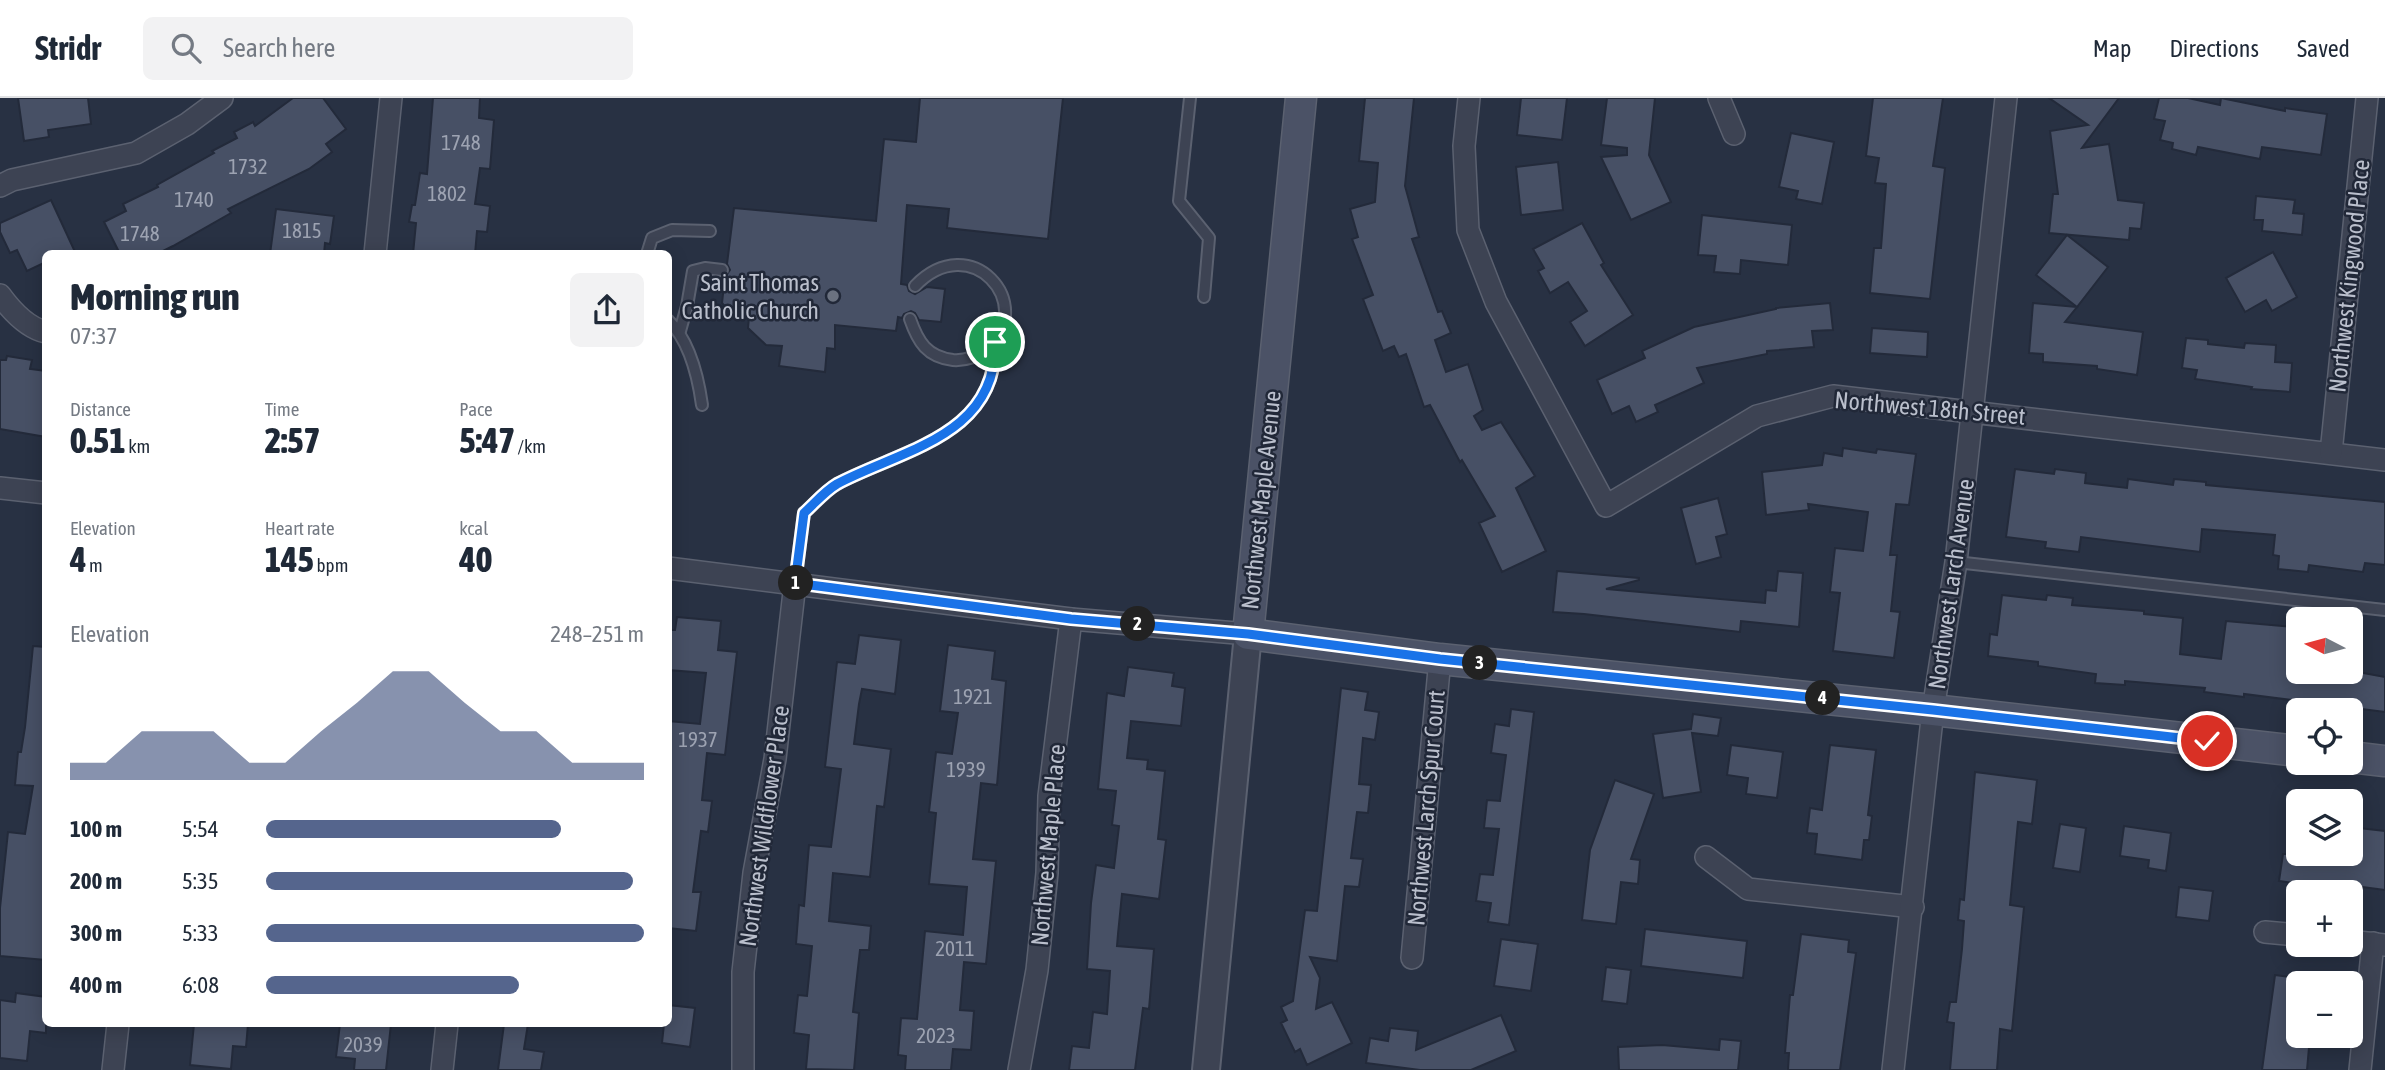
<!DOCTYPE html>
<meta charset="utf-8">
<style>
body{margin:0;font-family:"Asap Condensed",sans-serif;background:#f2f2f3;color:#1f2937;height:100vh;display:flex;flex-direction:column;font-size:26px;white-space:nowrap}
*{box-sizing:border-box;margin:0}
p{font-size:23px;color:#747a83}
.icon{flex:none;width:38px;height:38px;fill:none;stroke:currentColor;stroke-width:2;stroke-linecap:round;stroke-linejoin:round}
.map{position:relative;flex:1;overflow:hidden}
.drawer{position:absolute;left:42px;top:152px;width:630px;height:777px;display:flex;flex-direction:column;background:#fff;border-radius:10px;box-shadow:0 4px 18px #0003}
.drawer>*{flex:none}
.needle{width:46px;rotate:276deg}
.controls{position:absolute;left:2286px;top:509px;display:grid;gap:14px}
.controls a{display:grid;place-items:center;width:77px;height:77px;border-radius:10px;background:#fff;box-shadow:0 4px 18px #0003;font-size:35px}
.pin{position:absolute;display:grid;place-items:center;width:60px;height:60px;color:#fff;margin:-30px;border:4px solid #fff;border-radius:50%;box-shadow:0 2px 7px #0007}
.km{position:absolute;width:35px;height:35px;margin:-18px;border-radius:50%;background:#222;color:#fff;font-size:19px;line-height:35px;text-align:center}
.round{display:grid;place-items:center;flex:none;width:74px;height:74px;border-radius:10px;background:#f2f2f3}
.summary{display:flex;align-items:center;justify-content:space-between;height:119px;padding:0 28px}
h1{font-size:38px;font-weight:800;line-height:52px}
.figures{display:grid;grid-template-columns:repeat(3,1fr);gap:10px;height:119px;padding:7px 28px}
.figures div{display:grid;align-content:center}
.figures b{font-size:35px;font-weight:800}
.figures small{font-size:19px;font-weight:400}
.figures p{font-size:19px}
.chart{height:196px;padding:14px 28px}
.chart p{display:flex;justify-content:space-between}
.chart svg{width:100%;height:126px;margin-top:7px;fill:#55658d;opacity:.7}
ul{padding:0 28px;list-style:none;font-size:23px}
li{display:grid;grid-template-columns:112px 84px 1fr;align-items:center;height:52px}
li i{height:18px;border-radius:9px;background:#55658d}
header{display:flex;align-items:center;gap:42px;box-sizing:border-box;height:98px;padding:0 35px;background:#fff;border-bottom:2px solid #e0e1e3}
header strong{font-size:33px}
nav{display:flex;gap:38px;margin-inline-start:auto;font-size:24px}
.search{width:490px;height:63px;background:#f2f2f3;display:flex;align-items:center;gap:18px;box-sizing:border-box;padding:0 24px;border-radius:10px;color:#747a83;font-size:26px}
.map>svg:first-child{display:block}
.building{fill:#475065;stroke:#232a3a;stroke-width:2}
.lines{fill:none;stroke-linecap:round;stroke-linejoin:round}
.service-casing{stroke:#5b6170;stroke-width:14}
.minor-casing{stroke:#5b6170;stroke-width:24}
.tertiary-casing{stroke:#5b6170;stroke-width:30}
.secondary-casing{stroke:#5b6170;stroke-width:33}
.service{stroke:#3d4353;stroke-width:10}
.minor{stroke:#3d4353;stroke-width:21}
.tertiary{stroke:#3d4353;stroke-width:26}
.secondary{stroke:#4b5266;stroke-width:30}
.route-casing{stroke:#fff;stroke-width:14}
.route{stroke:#1a73e8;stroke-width:9}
.worship-dot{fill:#6b7280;stroke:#212838;stroke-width:2.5}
.labels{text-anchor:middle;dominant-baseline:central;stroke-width:5;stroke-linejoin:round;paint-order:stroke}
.number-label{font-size:21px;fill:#9da3b2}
.street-label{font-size:24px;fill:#babfcc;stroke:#212838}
.poi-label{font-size:24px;fill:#babfcc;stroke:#212838;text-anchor:end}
</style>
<header>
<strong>Stridr</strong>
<div class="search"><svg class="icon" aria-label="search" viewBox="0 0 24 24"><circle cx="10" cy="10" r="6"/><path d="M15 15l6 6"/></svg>Search here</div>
<nav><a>Map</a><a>Directions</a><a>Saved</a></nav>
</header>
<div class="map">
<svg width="2385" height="972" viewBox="0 0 2385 972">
<rect width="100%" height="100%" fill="#283143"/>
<!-- building -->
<g class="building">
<polygon points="18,0 88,0 91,26 48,32 49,39 24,43"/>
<polygon points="293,0 323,0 346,31 326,46 332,54 309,71 228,111 231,115 173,148 157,156 120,156 104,124 126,113 123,106 158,89 157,87 214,55 212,53 237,40 234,34 253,24 255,28"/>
<polygon points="433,0 480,0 479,20 494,22 490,71 480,70 475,106 490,108 487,134 477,133 475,156 413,156 416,125 409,124 412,107 415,107 420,75 427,76"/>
<polygon points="920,0 1063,0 1048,141 947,130 949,111 907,107 901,186 907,187 909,193 915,196 927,189 945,191 941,224 919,222 915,215 911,213 904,216 902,220 898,219 896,233 835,227 835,251 827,250 825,274 779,268 782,248 766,247 748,230 749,219 731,216 722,205 725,179 730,172 727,166 734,110 876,123 884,41 916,44"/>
<polygon points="1365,0 1414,0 1405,88 1419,139 1412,141 1438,214 1442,213 1451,235 1435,242 1446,274 1468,266 1483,312 1474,318 1482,332 1501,324 1535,378 1516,390 1546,453 1502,474 1479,425 1495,418 1462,362 1460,364 1430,307 1424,309 1406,256 1399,259 1394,248 1383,253 1363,201 1373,197 1352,141 1358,139 1350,111 1375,104 1378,65 1359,63"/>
<polygon points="1521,0 1567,0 1562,42 1517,37"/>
<polygon points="1607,0 1655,0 1649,57 1671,104 1631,122 1601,59 1627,57 1627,50 1601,47"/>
<polygon points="1873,0 1943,0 1933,68 1945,70 1930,201 1870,195 1874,150 1881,150 1886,86 1875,85 1879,60 1866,58"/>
<polygon points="2049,0 2119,0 2082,50 2109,46 2118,102 2144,105 2141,131 2130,130 2129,142 2049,135 2053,96 2058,96 2050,33 2088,27"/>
<polygon points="2159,0 2188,0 2220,7 2221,0 2285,13 2285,10 2327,16 2321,57 2262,49 2260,61 2198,49 2196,57 2172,51 2173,45 2160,42 2165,23 2154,21"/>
<polygon points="1791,35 1834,44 1822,106 1796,101 1798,93 1779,89"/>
<polygon points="1558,64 1563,112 1521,117 1516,69"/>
<polygon points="2256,98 2295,102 2293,115 2304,116 2302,137 2262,133 2263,122 2254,122"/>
<polygon points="51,102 76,156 46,156 46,164 27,173 17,152 10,155 0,134 0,125"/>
<polygon points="276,111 334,118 330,146 325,145 324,156 270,156"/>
<polygon points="1702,117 1792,127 1788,167 1741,162 1740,176 1714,174 1716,158 1698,157"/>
<polygon points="1582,125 1604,165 1601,167 1633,217 1585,248 1570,224 1587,213 1568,184 1550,195 1538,173 1544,170 1533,151"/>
<polygon points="2067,137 2108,169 2077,209 2036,177"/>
<polygon points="2273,154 2297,199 2272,213 2266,202 2245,214 2226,180"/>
<polygon points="1830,205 1833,232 1812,233 1814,249 1767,253 1767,256 1697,270 1704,285 1655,307 1658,314 1636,324 1629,308 1612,316 1597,282 1645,260 1642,253 1694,229 1776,211 1776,210"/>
<polygon points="2033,205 2077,209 2065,224 2143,234 2137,277 2097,271 2097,268 2043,264 2043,256 2029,255"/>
<polygon points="1872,230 1928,234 1927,259 1870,255"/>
<polygon points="2186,240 2208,242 2208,246 2244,250 2245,245 2276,247 2275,264 2292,265 2290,294 2251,291 2252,289 2195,281 2197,272 2182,270"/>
<polygon points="7,258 32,262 30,271 46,273 46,339 0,331 0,262 6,262"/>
<polygon points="1843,350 1876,355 1877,351 1916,356 1909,407 1896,406 1890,457 1897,457 1891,513 1900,514 1894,560 1833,553 1840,495 1830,494 1835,450 1863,453 1868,414 1808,406 1809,412 1766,417 1762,374 1822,367 1824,355 1842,358"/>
<polygon points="2015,371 2054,376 2055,371 2086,375 2085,385 2127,390 2128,381 2173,387 2174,381 2206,384 2206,387 2385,404 2385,467 2365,465 2363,474 2309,467 2308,474 2278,471 2279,458 2273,457 2275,437 2202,431 2200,454 2081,439 2079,454 2045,450 2046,444 2006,439"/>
<polygon points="1718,400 1727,436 1716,439 1721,459 1696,466 1681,410"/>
<polygon points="1557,473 1639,480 1639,482 1606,491 1765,505 1766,492 1776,493 1778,473 1803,475 1799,529 1741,523 1740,534 1584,516 1553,514"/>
<polygon points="2002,497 2046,502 2047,497 2073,500 2072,507 2144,513 2144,516 2183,520 2180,556 2221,561 2226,523 2293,529 2288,568 2298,569 2298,574 2358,574 2385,579 2385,614 2244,596 2244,599 2204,594 2205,590 2125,583 2125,587 2095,585 2096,576 2038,568 2038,564 1988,558 1990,536 1997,537"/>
<polygon points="677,519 721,523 718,552 737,554 725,657 707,655 702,702 712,703 708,734 701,733 693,794 701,794 696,833 668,830 668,623 700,626 706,575 668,572 668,532 675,532"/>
<polygon points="859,537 901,542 895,596 862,591 859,606 854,646 891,651 884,709 877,708 870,779 833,775 829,823 871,828 869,852 860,852 853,914 859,915 854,972 806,971 809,937 794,935 798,897 807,898 812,848 796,846 799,807 804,808 809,747 831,749 841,671 825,669 837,564 855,566"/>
<polygon points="948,547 995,553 992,581 1006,583 997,687 981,685 973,761 996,763 986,866 964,864 960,912 974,913 971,952 953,951 951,972 905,972 906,958 898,957 901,920 917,921 925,833 963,837 967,789 929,786 936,715 929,714 936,654 952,656 958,615 940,613"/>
<polygon points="33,548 46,549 46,862 0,858 0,810 8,734 25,736 33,688 15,687 18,654 21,654 25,629"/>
<polygon points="1128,569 1174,575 1172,588 1185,590 1181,628 1131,623 1127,660 1148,662 1147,671 1165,673 1158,741 1166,742 1159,801 1122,796 1118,836 1117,848 1154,851 1149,911 1143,910 1135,972 1069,972 1072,948 1089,950 1093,914 1107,916 1110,873 1087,871 1091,805 1096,767 1114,770 1119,728 1112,727 1116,693 1098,691 1107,595 1124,598"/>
<polygon points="1341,590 1368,594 1365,612 1379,614 1375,642 1363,640 1359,686 1371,687 1368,715 1357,714 1351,760 1363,761 1359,789 1345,788 1337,863 1310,859 1320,880 1316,911 1332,904 1352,945 1307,967 1300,951 1295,954 1281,925 1287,922 1281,909 1293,903 1305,812 1317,813"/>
<polygon points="1511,611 1534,614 1509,827 1488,824 1491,805 1476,803 1480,776 1493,777 1499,731 1484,730 1487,702 1500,703 1506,657 1491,655 1495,626 1509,628"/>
<polygon points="1693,616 1721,620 1718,638 1692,635 1701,694 1663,700 1653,636 1691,631"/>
<polygon points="1731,647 1783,654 1777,700 1746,696 1748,680 1727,677"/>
<polygon points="1830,647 1876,652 1868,717 1872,718 1869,742 1864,742 1862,762 1815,756 1817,736 1807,735 1810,710 1822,712"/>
<polygon points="1975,674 2037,682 2032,726 2018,724 2010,807 2024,809 2012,933 2000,931 1997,972 1950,972 1954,925 1947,924 1950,904 1956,904 1962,851 1964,823 1958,822 1960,801 1964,802"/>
<polygon points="1615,682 1654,696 1631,761 1640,762 1638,786 1621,784 1616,826 1582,822 1590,752"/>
<polygon points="2060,726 2086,730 2080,774 2053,770"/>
<polygon points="2124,728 2171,735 2166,773 2148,770 2149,762 2120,758"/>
<polygon points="2350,729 2385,733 2385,792 2324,784 2324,789 2279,783 2283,756 2350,756"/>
<polygon points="2179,789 2213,793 2209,823 2176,819"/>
<polygon points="1645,831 1747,843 1743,880 1641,868"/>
<polygon points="1801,836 1849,842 1848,854 1856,855 1840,972 1788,972 1789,955 1785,955 1790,897 1793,897"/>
<polygon points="1501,841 1538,846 1531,893 1494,888"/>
<polygon points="1606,869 1631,872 1627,906 1602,903"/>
<polygon points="2275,877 2298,880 2298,938 2310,938 2307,972 2262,972"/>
<polygon points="16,895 46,899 46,935 30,933 27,963 0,960 0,902 15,904"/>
<polygon points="668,907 695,910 690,949 662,945 664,926 668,926"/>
<polygon points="1501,917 1516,953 1471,972 1420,972 1366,965 1370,940 1388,943 1390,930 1418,933 1416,952"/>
<polygon points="194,926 248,926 246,949 233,948 231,971 190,967"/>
<polygon points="340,926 391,926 386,972 354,972 355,961 336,959"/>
<polygon points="504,926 528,926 524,951 544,954 541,972 498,972"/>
<polygon points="1720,941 1741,943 1738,972 1619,972 1618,949 1662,947 1719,952"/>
</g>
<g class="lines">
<!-- service casing -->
<g class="service-casing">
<g id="service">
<polyline points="1190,0 1179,103 1209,140 1204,199"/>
<polyline points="647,156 652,140 672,132 710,133"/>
<path d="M910,221C918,244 927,259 953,262C965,263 979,258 988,251C1037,206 971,130 915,188"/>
<path d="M668,222C690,243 698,278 702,307"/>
<polyline points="680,233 687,208 693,173 705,170 722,172"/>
<polyline points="1956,464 2385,512"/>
<path d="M795,485L804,415C815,406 825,393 837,386C901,352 998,338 995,244"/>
</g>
</g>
<!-- minor casing -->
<g class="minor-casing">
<g id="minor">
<polyline points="1469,0 1464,48 1468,132 1496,204 1606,408 1757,318 1833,298 2385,362"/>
<polyline points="1719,0 1734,36"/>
<polyline points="0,88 12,82 136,55 187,26 222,0"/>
<polyline points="375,156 391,0"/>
<path d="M0,197C11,212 27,230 46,234"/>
<polyline points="2331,355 2367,0"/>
<polyline points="0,390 46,395"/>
<polyline points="668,470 1071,521 1248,536"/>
<polyline points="1706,759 1748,791 1913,809"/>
<polyline points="2265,834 2298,837"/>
<polyline points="2350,843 2385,847"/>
<polyline points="1412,860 1440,561"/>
<polyline points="113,972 118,926"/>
<polyline points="442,972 447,926"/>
<polyline points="743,972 743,874 754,775 775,661 795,485"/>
<polyline points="1019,972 1037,872 1047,775 1049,698 1071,521"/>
<polyline points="1893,972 1933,612 1956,464 2006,0"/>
<polyline points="2360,972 2373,845"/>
</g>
</g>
<!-- tertiary casing -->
<g class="tertiary-casing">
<polyline id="tertiary" points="1206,972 1248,536"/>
</g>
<!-- secondary casing -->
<g class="secondary-casing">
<g id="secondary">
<polyline points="1301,0 1248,536 1440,561 1933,612 2298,653"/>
<polyline points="2350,659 2385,663"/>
</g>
</g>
<!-- service -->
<use href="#service" class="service"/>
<!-- minor -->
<use href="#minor" class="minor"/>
<!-- tertiary -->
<use href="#tertiary" class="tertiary"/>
<!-- secondary -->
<use href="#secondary" class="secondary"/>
</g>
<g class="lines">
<!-- route casing -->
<g class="route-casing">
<path id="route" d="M995,244C998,338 901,352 837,386C825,393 815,405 804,415L795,485L1071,521L1248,536L1440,561L1933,612L2207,643"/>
</g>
<!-- route -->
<use href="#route" class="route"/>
</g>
<!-- markers -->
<circle class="worship-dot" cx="833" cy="198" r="7"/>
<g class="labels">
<!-- number labels -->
<g class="number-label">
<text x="461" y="44">1748</text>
<text x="248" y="68">1732</text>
<text x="447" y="95">1802</text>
<text x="194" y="101">1740</text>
<text x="302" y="132">1815</text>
<text x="140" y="135">1748</text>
<text x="973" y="598">1921</text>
<text x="698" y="641">1937</text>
<text x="966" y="671">1939</text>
<text x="955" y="850">2011</text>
<text x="936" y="937">2023</text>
<text x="363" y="946">2039</text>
</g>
<!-- street labels -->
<g class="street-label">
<text transform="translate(2349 178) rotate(-84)">Northwest Kingwood Place</text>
<text transform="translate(1930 310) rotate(5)">Northwest 18th Street</text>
<text transform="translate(1261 402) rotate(-84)">Northwest Maple Avenue</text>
<text transform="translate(1951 486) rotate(-82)">Northwest Larch Avenue</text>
<text transform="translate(1426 710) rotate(-85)">Northwest Larch Spur Court</text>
<text transform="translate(764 728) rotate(-82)">Northwest Wildflower Place</text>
<text transform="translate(1048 747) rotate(-85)">Northwest Maple Place</text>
</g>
<!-- poi labels -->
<g class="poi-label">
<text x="819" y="184">Saint Thomas<tspan x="819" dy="28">Catholic Church</tspan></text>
</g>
</g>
</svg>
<div class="controls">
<a><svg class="needle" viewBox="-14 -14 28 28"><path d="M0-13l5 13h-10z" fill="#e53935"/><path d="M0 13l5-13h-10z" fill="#747a83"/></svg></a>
<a><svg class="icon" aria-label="locate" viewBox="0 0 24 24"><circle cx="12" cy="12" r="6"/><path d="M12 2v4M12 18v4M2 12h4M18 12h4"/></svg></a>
<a><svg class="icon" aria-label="layers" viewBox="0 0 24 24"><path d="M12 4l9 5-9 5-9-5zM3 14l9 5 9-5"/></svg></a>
<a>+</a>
<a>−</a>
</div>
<div class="pin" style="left:995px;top:244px;background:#1e9e55"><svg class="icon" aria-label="arrive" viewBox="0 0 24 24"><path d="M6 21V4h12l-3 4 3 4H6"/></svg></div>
<div class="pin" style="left:2207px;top:643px;background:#d93025"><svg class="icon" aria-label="check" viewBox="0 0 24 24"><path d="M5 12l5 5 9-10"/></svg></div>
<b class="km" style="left:796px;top:485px">1</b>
<b class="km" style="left:1138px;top:526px">2</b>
<b class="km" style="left:1480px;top:565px">3</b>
<b class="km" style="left:1823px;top:600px">4</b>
<section class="drawer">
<div class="summary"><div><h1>Morning run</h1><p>07:37</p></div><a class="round"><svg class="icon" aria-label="share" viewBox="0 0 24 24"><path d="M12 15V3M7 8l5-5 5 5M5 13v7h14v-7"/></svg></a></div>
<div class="figures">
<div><p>Distance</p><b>0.51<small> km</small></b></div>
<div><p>Time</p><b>2:57</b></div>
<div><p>Pace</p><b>5:47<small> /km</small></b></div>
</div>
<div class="figures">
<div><p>Elevation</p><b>4<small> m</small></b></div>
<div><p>Heart rate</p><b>145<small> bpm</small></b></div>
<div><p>kcal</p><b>40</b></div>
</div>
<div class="chart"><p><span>Elevation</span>248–251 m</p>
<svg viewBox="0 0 160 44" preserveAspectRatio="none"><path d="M0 44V38L10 38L20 27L30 27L40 27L50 38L60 38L70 27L80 17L90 6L100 6L110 17L120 27L130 27L140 38L150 38L160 38V44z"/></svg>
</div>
<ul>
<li><b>100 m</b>5:54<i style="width:78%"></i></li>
<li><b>200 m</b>5:35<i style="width:97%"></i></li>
<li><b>300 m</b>5:33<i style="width:100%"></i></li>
<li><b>400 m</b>6:08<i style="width:67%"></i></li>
</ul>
</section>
</div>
